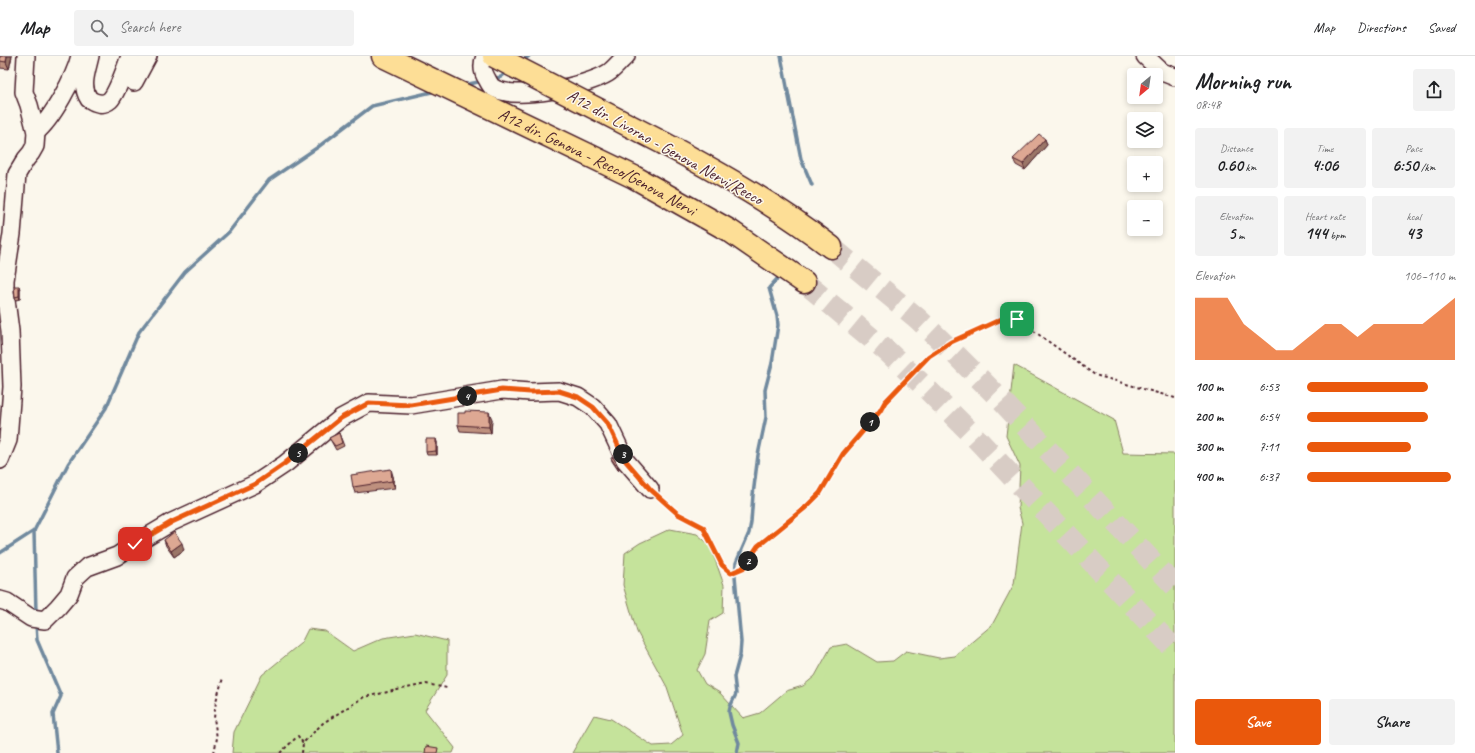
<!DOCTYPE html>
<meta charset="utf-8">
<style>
body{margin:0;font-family:Caveat,sans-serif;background:#f2f2f2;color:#202124;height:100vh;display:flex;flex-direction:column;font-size:15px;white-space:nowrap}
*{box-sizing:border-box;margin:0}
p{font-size:13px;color:#757577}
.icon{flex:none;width:22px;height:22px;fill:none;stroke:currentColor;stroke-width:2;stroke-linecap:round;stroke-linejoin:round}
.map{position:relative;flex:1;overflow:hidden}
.sheet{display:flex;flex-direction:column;background:#fff;width:300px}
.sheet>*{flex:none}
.needle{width:26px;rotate:209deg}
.controls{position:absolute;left:1127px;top:12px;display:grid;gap:8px}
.controls a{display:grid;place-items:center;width:36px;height:36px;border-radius:4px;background:#fff;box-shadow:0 2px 6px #0003;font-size:20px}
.pin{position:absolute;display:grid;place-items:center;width:34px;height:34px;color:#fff;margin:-17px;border-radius:8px;box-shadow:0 2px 6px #0006}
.km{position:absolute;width:20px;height:20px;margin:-10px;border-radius:50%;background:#222;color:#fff;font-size:11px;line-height:20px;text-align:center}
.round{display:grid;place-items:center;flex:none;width:42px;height:42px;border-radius:4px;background:#f2f2f2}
.head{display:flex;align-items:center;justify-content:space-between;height:68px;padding:0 20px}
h1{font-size:22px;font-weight:700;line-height:30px}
.stats{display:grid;grid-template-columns:repeat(3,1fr);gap:6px;height:68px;padding:4px 20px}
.stats div{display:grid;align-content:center;border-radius:4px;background:#f2f2f2;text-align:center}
.stats b{font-size:17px;font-weight:700}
.stats small{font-size:11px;font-weight:400}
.stats p{font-size:11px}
.chart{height:112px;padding:8px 20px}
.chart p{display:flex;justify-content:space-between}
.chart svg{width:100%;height:72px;margin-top:4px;fill:#ea580c;opacity:.7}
.action{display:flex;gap:8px;margin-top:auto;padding:8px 20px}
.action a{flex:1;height:46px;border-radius:4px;background:#ea580c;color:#fff;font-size:16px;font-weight:700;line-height:46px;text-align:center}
.action a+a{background:#f2f2f2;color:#202124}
ul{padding:0 20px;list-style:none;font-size:13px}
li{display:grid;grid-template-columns:64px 48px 1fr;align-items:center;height:30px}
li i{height:10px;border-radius:5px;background:#ea580c}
header{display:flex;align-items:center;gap:24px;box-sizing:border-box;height:56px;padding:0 20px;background:#fff;border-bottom:1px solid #e0e0e0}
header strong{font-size:19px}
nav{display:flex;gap:22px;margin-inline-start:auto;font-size:14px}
.search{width:280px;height:36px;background:#f2f2f2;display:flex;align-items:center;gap:10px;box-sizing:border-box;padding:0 14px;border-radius:4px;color:#757577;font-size:15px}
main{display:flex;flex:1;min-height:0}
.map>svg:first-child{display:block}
.green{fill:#c5e39b;stroke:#888163}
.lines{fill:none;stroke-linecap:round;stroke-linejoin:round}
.stream{stroke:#70899e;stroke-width:3.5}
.highway-tunnel{stroke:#d8ccc5;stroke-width:22;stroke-dasharray:22 11;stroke-linecap:butt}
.minor-casing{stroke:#4a1f2b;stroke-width:20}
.highway-casing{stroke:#4a1f2b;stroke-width:25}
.path{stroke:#4a1f2b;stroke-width:2;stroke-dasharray:3 3;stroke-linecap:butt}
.minor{stroke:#fbf7ec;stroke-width:17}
.highway{stroke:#fdde96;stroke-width:22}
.highway-bridge-casing{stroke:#4a1f2b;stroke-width:25;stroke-linecap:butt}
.highway-bridge{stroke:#fdde96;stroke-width:22}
.wall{fill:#be907e;stroke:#4a1f2b}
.shaded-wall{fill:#9b7667;stroke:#4a1f2b}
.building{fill:#dda893;stroke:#4a1f2b}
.route-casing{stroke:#fff;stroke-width:8}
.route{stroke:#ea580c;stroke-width:5}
.labels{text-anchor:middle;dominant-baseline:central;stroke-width:3;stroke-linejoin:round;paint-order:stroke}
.street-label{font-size:17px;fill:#4a1f2b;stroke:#fbf7ec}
</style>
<header>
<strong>Map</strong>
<div class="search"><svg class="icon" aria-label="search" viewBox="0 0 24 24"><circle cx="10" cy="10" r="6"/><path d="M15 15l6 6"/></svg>Search here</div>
<nav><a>Map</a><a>Directions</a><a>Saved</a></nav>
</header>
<main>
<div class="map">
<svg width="1175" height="697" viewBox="0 0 1175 697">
<rect width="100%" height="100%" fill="#fbf7ec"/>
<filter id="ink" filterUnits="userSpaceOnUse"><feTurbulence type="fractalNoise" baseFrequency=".025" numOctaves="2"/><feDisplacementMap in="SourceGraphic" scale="8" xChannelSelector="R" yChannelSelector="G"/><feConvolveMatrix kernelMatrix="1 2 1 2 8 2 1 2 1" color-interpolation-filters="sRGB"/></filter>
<g filter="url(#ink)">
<!-- green -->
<g class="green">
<polygon points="1014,309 1114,364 1123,397 1175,398 1175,697 572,697 594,659 611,663 653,690 671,689 683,679 667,631 637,576 623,529 625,497 640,487 670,473 697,478 710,489 724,529 723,557 710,565 705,598 697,614 705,628 720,637 743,662 760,657 786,635 803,630 815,620 831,591 847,588 877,606 893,605 906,595 939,602 955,600 992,569 1014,528 1022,467 1018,452 1020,410 1006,380"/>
<polygon points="308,573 325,575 353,595 383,582 415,577 447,585 447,619 425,654 455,692 453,697 232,697 234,676 262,619 301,587"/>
</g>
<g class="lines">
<!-- stream -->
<g class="stream">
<polyline points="781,0 801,103 812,129"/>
<polyline points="522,5 529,0"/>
<polyline points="491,23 501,21 507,16"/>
<polyline points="464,29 483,25"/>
<polyline points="0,497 34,475"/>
<polyline points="36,557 34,475 68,408 106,352 139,276 185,216 229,176 269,124 318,91 372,50 436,35"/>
<polyline points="36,568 37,584 61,640 53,658 57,697"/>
<polyline points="737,697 739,687 732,669 729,656 730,651 736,638 734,621 740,599 741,586 735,520 736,507 749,477 751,466 753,439 758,399 766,361 765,334 772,307 778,269 777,260 769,232 778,222"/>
</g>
<!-- highway-tunnel -->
<g class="highway-tunnel">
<polyline points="831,191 917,262 956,299 1000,343 1175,530"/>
<polyline points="804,226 888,296 929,335 972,378 1175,594"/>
</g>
<!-- minor casing -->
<g class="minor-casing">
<g id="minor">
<path d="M90,0C87,14 80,30 89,43C95,47 103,50 110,44C117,37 126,11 130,0"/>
<path d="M485,0C482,8 482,16 487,23C488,25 490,29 492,31C514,46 587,30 608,17C614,13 620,5 626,0"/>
<polyline points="1145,0 1162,16 1175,21"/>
<polyline points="134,26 148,0"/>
<path d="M36,76C52,63 75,21 80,0"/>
<polyline points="0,404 8,384 12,331 10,275 5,236 5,224 12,178 17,118 26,103 31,97 35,90 36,76 29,49 24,36 26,0"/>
<polyline points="0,544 7,546 31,562 45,564 58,551 69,538 75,522 87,511 117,500 135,488 172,466 255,428 285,408 341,362 369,347 411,349 502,334 530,336 559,335 578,341 593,351 608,368 625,404 650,433"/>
</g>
</g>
<!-- highway casing -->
<g class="highway-casing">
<g id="highway">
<path id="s1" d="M383,0L634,121L730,175L804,226"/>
<path d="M665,88C723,119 779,151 831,191"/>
</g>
</g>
<!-- path -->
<g class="path">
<polyline points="659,442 678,459 703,471 722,509 731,517 743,512 758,490 806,451 820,437 831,419 843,398 880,355 885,346 929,300 951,286 1004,263 1017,263 1095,319 1175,342"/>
<polyline points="214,697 217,682 214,662 216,645 223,622"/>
<polyline points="280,697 298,680 303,687"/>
<polyline points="302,697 303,687 323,667 364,641 426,628 447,632"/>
</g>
<!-- minor -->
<use href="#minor" class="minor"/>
<!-- highway -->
<use href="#highway" class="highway"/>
<!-- highway-bridge casing -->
<g class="highway-bridge-casing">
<polyline id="highway-bridge" points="494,0 665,88"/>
</g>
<!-- highway-bridge -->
<use href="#highway-bridge" class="highway-bridge"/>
</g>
<!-- wall -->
<g class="wall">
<polygon points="0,0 12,0 9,13 0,12"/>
<polygon points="1045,83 1047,89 1025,114 1016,109 1013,103"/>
<polygon points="20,233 20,243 16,244 15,241"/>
<polygon points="465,357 492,363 491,377 460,375 458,369"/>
<polygon points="339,377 344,390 336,394 331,385 329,382"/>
<polygon points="437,386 437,399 427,399 426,396"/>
<polygon points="611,402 618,410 619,413 618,414 612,405"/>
<polygon points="393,420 395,432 355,437 353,431"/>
<polygon points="164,484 184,494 174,501 166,490"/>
</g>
<!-- shaded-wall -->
<g class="shaded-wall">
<polygon points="7,0 12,0 9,13 6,6"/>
<polygon points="1045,83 1047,89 1025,114 1023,108"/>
<polygon points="19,230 20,233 20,243 19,240"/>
<polygon points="489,356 492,363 491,377 489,371"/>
<polygon points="436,383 437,386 437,399 436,395"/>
<polygon points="618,410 619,413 618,414 617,411"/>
<polygon points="391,413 393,420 395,432 392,425"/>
<polygon points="182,487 184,494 174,501 171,495"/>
</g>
<!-- building -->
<g class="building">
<polygon points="0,0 7,0 6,6 0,5"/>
<polygon points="1039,78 1045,83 1023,108 1013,103"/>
<polygon points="14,230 19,230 19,240 15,241"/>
<polygon points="465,355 489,356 489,371 458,369 458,357 465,357"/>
<polygon points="339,377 342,387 335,390 329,382"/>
<polygon points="426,383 436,383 436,395 426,396"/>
<polygon points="613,401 618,410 617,411 611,402"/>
<polygon points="391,413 392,425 353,431 351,419"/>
<polygon points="174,476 182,487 171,495 164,484"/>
<polygon points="426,690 438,692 437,697 425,697"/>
</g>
</g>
<g class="lines" filter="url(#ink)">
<!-- route casing -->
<g class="route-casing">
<polyline id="route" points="135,488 172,466 255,428 284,408 341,362 369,347 411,349 502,334 530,336 559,335 578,341 593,351 608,368 625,404 650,433 678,458 703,471 722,509 731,517 743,512 758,490 806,451 820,437 843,398 880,355 885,346 929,300 951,286 1004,262 1017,263"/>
</g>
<!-- route -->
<use href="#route" class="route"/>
</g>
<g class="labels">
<!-- street labels -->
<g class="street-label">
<text transform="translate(665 91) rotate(29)">A12 dir. Livorno - Genova Nervi/Recco</text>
<text stroke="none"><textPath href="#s1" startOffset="239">A12 dir. Genova - Recco/Genova Nervi</textPath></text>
</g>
</g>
</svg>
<div class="controls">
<a><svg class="needle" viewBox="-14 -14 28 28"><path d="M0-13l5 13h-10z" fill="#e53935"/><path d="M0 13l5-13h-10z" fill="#757577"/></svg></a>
<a><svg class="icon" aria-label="layers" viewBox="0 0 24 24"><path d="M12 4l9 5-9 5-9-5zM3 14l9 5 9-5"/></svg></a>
<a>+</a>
<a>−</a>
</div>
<div class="pin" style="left:1017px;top:263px;background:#1e9e55"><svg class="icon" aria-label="arrive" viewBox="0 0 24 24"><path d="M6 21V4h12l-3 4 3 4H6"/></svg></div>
<div class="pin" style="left:135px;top:488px;background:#d93025"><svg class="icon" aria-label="check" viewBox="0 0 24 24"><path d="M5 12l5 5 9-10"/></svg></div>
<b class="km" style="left:870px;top:366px">1</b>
<b class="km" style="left:748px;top:505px">2</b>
<b class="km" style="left:623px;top:398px">3</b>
<b class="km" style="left:467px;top:340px">4</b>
<b class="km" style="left:298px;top:397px">5</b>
</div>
<section class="sheet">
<div class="head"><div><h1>Morning run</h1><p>08:48</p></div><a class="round"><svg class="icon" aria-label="share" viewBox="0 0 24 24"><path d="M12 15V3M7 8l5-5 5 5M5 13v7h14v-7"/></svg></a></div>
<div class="stats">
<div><p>Distance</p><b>0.60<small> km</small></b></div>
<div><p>Time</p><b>4:06</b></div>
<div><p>Pace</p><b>6:50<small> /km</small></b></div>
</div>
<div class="stats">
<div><p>Elevation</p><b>5<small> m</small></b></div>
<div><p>Heart rate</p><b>144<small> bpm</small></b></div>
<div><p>kcal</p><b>43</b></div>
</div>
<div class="chart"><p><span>Elevation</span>106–110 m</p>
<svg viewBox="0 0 160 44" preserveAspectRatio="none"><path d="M0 44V6L10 6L20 6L30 22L40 30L50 38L60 38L70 30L80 22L90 22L100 30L110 22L120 22L130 22L140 22L150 14L160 6V44z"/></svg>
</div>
<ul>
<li><b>100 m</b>6:53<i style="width:82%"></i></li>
<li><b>200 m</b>6:54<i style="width:82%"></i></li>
<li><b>300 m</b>7:11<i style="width:70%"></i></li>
<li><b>400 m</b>6:37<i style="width:97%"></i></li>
</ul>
<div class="action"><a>Save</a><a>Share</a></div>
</section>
</main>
